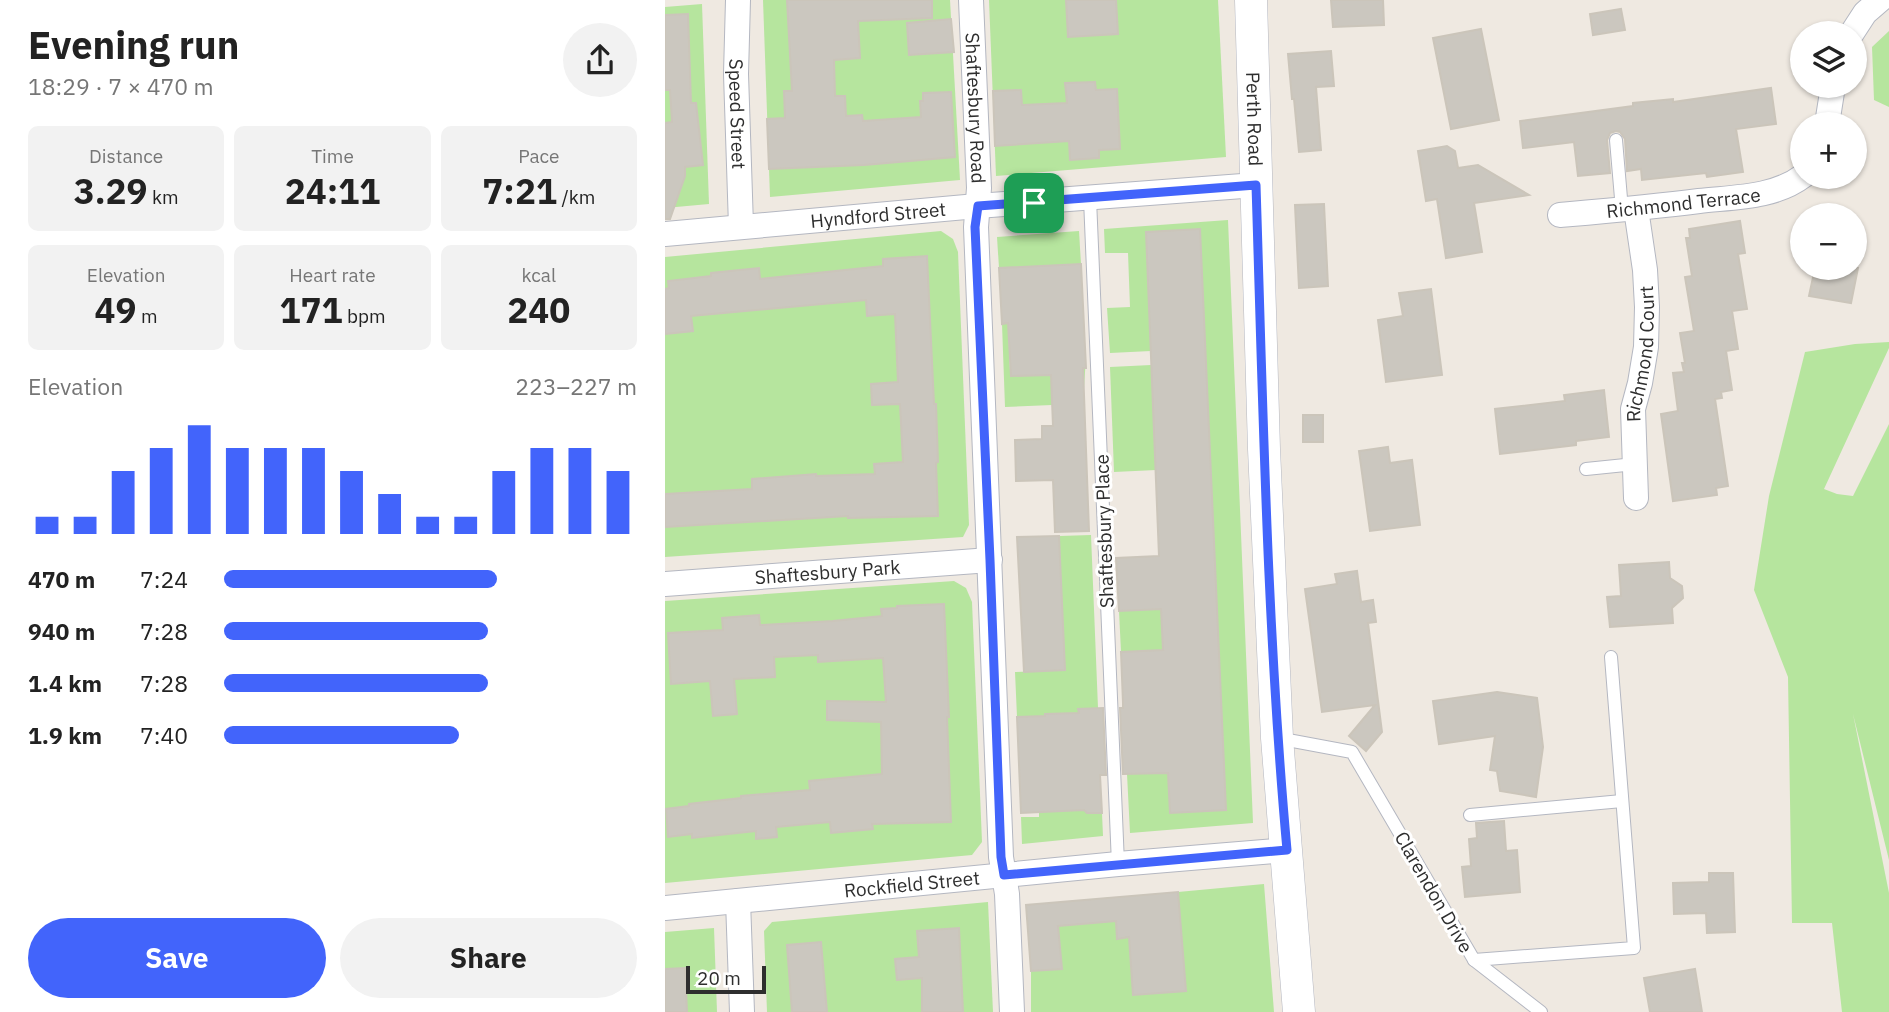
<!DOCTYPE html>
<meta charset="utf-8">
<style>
body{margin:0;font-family:"IBM Plex Sans",sans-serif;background:#f2f2f2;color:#222;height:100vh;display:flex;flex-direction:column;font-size:26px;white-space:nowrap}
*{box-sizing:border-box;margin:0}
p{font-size:23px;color:#767676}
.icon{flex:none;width:38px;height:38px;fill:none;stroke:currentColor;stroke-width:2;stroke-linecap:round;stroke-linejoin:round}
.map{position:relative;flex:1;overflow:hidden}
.panel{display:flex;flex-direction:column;background:#fff;width:665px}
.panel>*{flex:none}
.fabs{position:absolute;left:1125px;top:21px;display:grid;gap:14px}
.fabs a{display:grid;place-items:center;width:77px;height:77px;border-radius:50%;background:#fff;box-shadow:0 2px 5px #0004;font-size:35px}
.scale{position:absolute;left:21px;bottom:18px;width:80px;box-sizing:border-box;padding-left:7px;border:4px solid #2e2e2e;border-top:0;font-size:19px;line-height:24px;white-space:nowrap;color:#2e2e2e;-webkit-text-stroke:5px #fff;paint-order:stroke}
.pin{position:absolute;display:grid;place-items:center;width:60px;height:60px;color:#fff;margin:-30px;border-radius:14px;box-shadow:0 4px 10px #0006}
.round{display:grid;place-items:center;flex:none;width:74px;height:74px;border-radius:37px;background:#f2f2f2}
.summary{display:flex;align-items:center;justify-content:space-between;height:119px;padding:0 28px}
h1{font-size:38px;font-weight:700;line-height:52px}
.figures{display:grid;grid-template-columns:repeat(3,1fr);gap:10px;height:119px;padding:7px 28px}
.figures div{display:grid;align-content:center;border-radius:10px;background:#f2f2f2;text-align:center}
.figures b{font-size:35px;font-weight:700}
.figures small{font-size:19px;font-weight:400}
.figures p{font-size:19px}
.chart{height:196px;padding:14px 28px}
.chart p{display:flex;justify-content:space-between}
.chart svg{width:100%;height:126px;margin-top:7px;stroke:#4264fb;stroke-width:6}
.button{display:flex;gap:14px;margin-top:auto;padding:14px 28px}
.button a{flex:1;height:80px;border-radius:42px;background:#4264fb;color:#fff;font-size:28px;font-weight:700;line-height:80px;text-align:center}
.button a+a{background:#f2f2f2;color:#222}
ul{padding:0 28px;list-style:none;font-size:23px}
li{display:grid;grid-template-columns:112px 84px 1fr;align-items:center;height:52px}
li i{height:18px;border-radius:9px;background:#4264fb}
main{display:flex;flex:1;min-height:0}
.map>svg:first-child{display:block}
.green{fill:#b6e59e}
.building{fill:#cbc7bf;stroke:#cbc5ba;stroke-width:2}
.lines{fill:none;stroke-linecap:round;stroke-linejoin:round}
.service-casing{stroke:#b4b7c1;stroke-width:14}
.minor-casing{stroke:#b4b7c1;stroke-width:26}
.tertiary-casing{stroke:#b4b7c1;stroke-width:33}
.service{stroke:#fff;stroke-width:12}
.minor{stroke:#fff;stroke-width:24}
.tertiary{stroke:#fff;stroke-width:32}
.route-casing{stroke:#fff;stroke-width:14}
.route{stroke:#4264fb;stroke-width:9}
.labels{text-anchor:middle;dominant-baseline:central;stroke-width:6;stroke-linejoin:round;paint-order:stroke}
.street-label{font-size:19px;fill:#2e2e2e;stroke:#fff}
</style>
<main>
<section class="panel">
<div class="summary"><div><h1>Evening run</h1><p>18:29 · 7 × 470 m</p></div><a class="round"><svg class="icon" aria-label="share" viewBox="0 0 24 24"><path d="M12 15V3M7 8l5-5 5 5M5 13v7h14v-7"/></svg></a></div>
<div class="figures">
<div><p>Distance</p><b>3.29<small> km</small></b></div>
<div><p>Time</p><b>24:11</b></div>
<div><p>Pace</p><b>7:21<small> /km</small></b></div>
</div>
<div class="figures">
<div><p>Elevation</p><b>49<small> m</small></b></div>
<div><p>Heart rate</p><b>171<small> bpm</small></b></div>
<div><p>kcal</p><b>240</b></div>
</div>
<div class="chart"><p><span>Elevation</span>223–227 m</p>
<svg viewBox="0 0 160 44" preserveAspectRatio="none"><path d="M5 44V38M15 44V38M25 44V22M35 44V14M45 44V6M55 44V14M65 44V14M75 44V14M85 44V22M95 44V30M105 44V38M115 44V38M125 44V22M135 44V14M145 44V14M155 44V22"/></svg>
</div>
<ul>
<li><b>470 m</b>7:24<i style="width:66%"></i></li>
<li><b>940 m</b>7:28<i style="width:64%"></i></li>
<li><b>1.4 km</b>7:28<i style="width:64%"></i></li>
<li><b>1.9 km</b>7:40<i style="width:57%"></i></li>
</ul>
<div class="button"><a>Save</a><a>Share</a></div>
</section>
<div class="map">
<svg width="1224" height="1012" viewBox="0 0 1224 1012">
<rect width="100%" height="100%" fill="#efe9e1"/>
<!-- green -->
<g class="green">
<polygon points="98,0 285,0 295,180 105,197"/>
<polygon points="324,0 553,0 561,157 331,176"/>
<polygon points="37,4 44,204 0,208 0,7"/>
<polygon points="1224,31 1224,107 1209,100 1207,47"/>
<polygon points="563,220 588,823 465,833 462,774 503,773 506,813 561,810 535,229 481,232 486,351 445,353 442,308 465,307 463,253 440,253 439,229"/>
<polygon points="276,231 288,239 293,252 304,525 298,537 0,557 0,257"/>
<polygon points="414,231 416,264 334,268 332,237"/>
<polygon points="343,323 345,371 351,376 402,358 421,357 419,388 386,389 387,405 340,407 337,324"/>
<polygon points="1224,342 1224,348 1159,489 1172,494 1188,496 1224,424 1224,860 1188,714 1224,893 1224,1012 1177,1012 1167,923 1127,923 1123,677 1089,590 1104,496 1140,352 1190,344"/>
<polygon points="486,365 491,470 449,472 445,367"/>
<polygon points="426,535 433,708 413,709 415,750 394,714 381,714 382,751 372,717 352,717 350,672 400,670 394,536"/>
<polygon points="289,581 301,588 307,602 317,842 307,855 0,883 0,601"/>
<polygon points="496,609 498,650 456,652 454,611"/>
<polygon points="411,806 415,806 422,813 437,813 438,836 357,844 356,817 374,817 374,812 384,812 384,808 395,807 399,811 406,811"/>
<polygon points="599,884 609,1012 366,1012 366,971 397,969 393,926 432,922 430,899 449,897 452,938 464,937 469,995 520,991 513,892"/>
<polygon points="323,902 328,1012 102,1012 99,931 107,922"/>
<polygon points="49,928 52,1012 0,1012 0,932"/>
</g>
<!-- building -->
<g class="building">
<polygon points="122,0 267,0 267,18 193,21 195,58 169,60 170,96 180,96 181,116 197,115 198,121 256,117 255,101 258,101 258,93 286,92 290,157 199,165 104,169 102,119 120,118 119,91 127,91"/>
<polygon points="401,0 451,0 453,34 403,37"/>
<polygon points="666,0 718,0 719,25 668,27"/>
<polygon points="956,9 960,30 928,35 925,14"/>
<polygon points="23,14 26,103 31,103 38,165 20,167 20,176 5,219 0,219 0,123 7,122 5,90 0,90 0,15"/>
<polygon points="286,19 289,52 244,55 242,23"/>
<polygon points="816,29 834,120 786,129 768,38"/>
<polygon points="666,51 669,86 651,87 656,150 634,152 629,99 627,99 623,54"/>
<polygon points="430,82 431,90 452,89 455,149 434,150 434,158 405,160 404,141 330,146 328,91 356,90 357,105 402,103 400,83"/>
<polygon points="1106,88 1111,124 1071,129 1078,172 1042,177 1041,173 977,180 976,169 962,171 960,139 955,132 951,131 945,133 942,140 945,173 913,176 909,142 858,148 855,121 968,106 968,103 1008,99 1008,102"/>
<polygon points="782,146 790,151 793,168 813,165 864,195 809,203 817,252 781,258 772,199 761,201 753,151"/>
<polygon points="659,204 663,286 634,288 630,205"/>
<polygon points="1075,221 1080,253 1073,254 1082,309 1067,311 1073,349 1061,351 1067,390 1056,392 1057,398 1050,399 1063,486 1051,488 1052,495 1008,501 996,414 1013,411 1008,373 1019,372 1017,363 1020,363 1015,333 1029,331 1020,277 1027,276 1021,238 1025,238 1024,229"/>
<polygon points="535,229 561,810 505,813 503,773 458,774 455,708 458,708 458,703 456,652 498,650 496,609 454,611 451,558 494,556 481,232"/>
<polygon points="262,256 269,404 271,404 273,462 271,463 273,516 183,518 183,516 0,527 0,494 87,489 87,479 151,474 151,476 210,474 209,464 238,462 235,404 207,405 206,384 233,382 230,314 202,316 201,300 26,316 28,331 0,334 0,289 4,288 3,281 46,276 46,273 94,268 95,279 218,266 218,259"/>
<polygon points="416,264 421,368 418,368 424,531 390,532 388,480 351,481 350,440 377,439 377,426 388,426 386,375 346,376 343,323 337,324 334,268"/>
<polygon points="1150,268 1193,268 1186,303 1144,296"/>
<polygon points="766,289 777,375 721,382 713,320 738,316 734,293"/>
<polygon points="939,390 944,437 911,441 911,445 835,454 830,409 900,401 899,395"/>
<rect x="638" y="415" width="20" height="27"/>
<polygon points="723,447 725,463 747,460 755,525 705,531 694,451"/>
<polygon points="394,536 400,670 359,672 352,537"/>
<polygon points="1004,562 1005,578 1017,586 1018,598 1007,608 1008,623 945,627 942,597 956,596 954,565"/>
<polygon points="692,571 696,602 708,600 711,622 703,623 717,732 701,751 684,736 710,705 657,712 640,589 672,584 670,574"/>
<polygon points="279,604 284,717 282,717 286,822 207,824 208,829 166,833 165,822 111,827 112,837 91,839 91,831 27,838 27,834 3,837 1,809 24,806 24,804 76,798 76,796 145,790 144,781 217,774 216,722 162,720 162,701 221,702 218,658 153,662 153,655 109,657 110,677 69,679 72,714 48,716 45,681 6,684 3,633 58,630 57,618 94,615 95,625 168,621 217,616 216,609 232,608 232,606"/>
<polygon points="832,692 872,698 878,747 871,797 835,791 832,771 825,770 830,736 774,744 768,701"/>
<polygon points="438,708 441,775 435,775 437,813 422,813 419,810 356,813 352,717 380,716 380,714 414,713 413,709"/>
<polygon points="839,821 841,851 852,850 855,892 800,897 797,867 806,866 804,839 812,838 811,823"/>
<polygon points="1044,873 1068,873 1070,932 1042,933 1041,913 1009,914 1008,883 1044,882"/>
<polygon points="513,892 521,991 468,995 464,937 452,939 451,921 393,926 397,969 366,971 361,905"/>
<polygon points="294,928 298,1012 257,1012 257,978 232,980 230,959 254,957 252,931"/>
<polygon points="156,942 162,1012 127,1012 122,945"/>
<polygon points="20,968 22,1012 0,1012 0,969"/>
<polygon points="1030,969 1037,1012 985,1012 979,978"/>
</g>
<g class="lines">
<!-- service casing -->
<g class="service-casing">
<g id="service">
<polyline points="951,140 957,210"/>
<polyline points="425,199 453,864"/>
<polyline points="921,469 970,464"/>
<polyline points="612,738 687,752 809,960 969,948 946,657"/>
<polyline points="805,815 957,801"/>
<polyline points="809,960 876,1012"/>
</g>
</g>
<!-- minor casing -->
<g class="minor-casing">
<g id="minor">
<path id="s1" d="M73,0L71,74L76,226"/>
<path id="s2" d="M306,0L314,188L311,227L336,857L342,894L347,1012"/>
<polyline points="1187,33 1200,13 1215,0"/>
<polyline points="1162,124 1168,86"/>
<path id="s3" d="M895,215C941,211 988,207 1034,201C1069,197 1109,198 1138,176"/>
<path id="s4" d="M0,234L312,206L591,185"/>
<path id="s5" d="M971,498L968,409L975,383L981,347L982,307L980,270L971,209"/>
<path id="s6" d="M0,584L325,560"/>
<polyline points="73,901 77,1012"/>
<path id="s7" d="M0,908L453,864L622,850"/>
</g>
</g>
<!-- tertiary casing -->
<g class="tertiary-casing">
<g id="tertiary">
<path id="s8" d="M586,0L599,449L612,738L634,1012"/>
</g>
</g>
<!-- service -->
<use href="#service" class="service"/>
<!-- minor -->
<use href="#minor" class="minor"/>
<!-- tertiary -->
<use href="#tertiary" class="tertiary"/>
</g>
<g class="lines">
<!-- route casing -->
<g class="route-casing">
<path id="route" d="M591,185C598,407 602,629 622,850L339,875L336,857L325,560L310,227L313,206Z"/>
</g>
<!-- route -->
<use href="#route" class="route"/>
</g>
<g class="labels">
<!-- street labels -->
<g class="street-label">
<text stroke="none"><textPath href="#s2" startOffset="108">Shaftesbury Road</textPath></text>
<text stroke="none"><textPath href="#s1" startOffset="114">Speed Street</textPath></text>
<text stroke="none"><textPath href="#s8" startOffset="119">Perth Road</textPath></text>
<text stroke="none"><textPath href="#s3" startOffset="124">Richmond Terrace</textPath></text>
<text stroke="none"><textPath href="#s4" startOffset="214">Hyndford Street</textPath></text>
<text stroke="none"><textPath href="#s5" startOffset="145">Richmond Court</textPath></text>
<text transform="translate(439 531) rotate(-92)">Shaftesbury Place</text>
<text stroke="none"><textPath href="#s6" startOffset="163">Shaftesbury Park</textPath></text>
<text stroke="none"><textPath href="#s7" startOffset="248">Rockfield Street</textPath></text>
<text transform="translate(769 892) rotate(60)">Clarendon Drive</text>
</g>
</g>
</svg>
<div class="fabs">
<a><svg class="icon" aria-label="layers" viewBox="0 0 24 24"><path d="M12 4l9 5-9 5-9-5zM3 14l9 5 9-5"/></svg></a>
<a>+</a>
<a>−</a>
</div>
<div class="scale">20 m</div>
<div class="pin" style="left:369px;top:203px;background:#1e9e55"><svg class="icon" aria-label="arrive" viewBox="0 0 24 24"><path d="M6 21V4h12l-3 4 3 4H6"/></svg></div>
</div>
</main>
